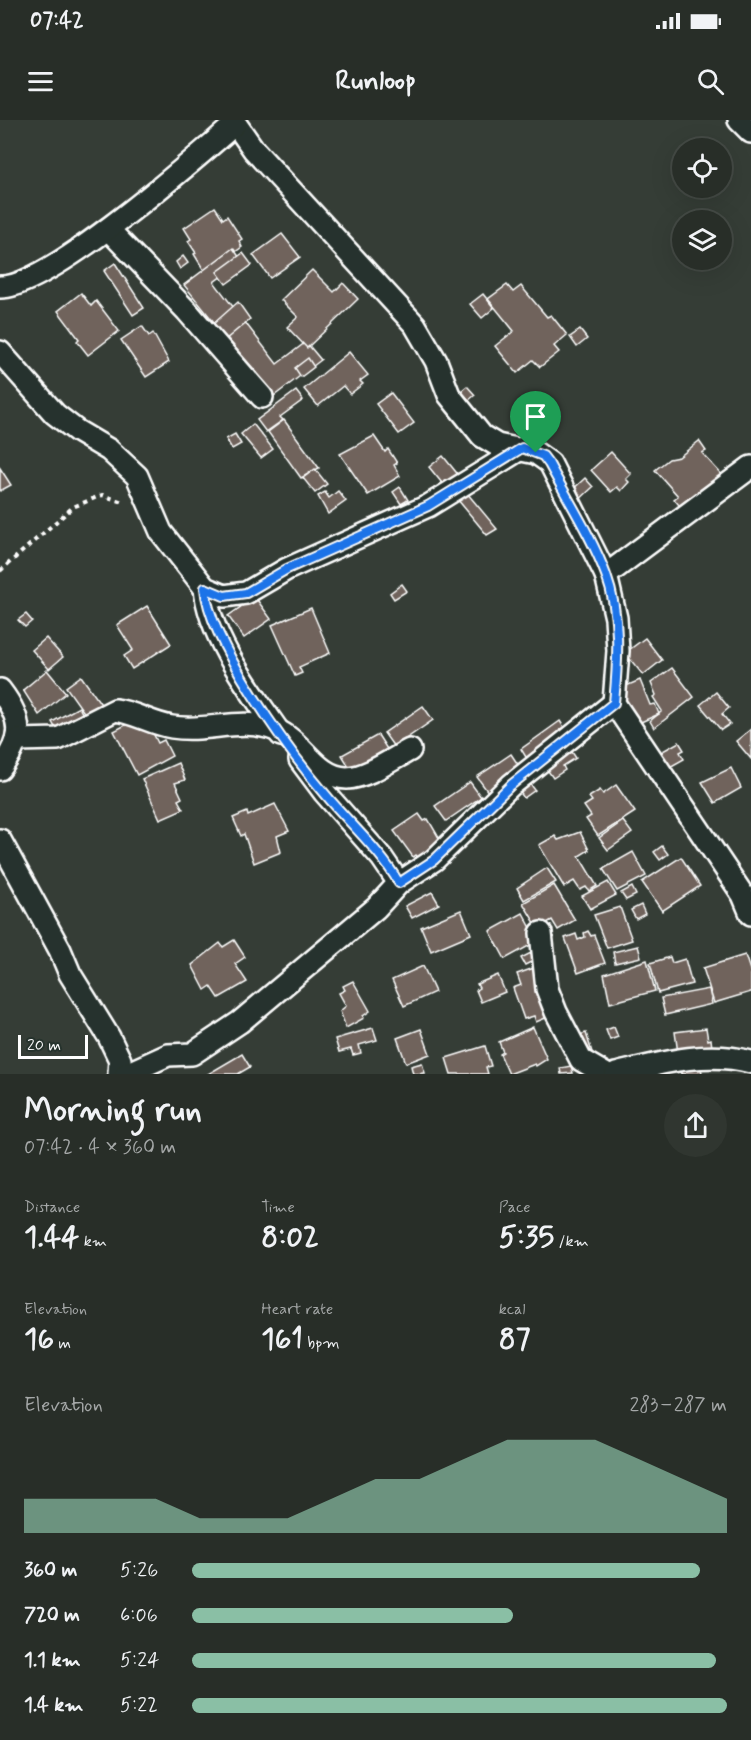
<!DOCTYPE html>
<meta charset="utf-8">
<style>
body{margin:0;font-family:Mynerve,sans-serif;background:#303630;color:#f1f3f6;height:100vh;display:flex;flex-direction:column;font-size:22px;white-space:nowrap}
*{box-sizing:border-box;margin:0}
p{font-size:20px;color:#a5a8a8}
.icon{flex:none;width:33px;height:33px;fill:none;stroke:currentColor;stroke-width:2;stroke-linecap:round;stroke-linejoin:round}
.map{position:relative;height:954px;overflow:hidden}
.details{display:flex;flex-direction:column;background:#282e28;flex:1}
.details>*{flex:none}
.buttons{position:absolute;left:672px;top:18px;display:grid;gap:12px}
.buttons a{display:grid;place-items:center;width:60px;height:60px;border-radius:50%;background:#282e28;box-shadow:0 6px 24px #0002,0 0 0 2px #444a45;font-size:30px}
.scale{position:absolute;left:18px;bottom:15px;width:70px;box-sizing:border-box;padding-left:6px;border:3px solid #fff;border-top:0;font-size:16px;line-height:21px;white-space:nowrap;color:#fff;-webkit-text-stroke:4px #26332d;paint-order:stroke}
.pin{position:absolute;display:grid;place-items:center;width:51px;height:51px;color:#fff;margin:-62px -26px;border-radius:50% 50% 50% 0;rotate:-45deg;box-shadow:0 0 6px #0007}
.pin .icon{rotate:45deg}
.round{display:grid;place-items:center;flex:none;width:63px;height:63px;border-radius:32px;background:#303630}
.headline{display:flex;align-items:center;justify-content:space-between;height:102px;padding:0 24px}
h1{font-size:33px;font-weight:700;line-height:45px}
.figures{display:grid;grid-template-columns:repeat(3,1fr);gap:9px;height:102px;padding:6px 24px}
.figures div{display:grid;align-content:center}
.figures b{font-size:30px;font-weight:700}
.figures small{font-size:16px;font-weight:400}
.figures p{font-size:16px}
.chart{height:168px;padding:12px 24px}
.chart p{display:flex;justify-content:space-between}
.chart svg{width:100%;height:108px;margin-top:6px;fill:#8abfa5;opacity:.7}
ul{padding:0 24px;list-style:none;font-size:20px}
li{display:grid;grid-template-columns:96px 72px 1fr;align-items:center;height:45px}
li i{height:15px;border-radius:8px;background:#8abfa5}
.status{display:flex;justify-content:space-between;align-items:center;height:42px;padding:0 30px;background:#282e28;direction:ltr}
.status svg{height:16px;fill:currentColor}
header{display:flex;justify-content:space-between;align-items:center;height:78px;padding:0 24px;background:#282e28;font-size:27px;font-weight:700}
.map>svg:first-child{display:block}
.building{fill:#70645c;stroke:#fff;stroke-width:1.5}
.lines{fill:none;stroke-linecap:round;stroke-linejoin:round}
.minor-casing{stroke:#fff;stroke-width:26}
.path{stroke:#fff;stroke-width:4;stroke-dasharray:4.5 4.5;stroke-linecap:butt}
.minor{stroke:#26332d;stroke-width:21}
.route-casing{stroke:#fff;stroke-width:12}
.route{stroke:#1a73e8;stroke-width:8}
</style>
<div class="status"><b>07:42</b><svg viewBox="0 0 49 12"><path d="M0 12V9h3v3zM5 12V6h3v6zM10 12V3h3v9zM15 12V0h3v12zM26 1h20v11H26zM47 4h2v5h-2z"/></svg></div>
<header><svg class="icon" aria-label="menu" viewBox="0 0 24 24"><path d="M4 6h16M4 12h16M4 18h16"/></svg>Runloop<svg class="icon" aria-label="search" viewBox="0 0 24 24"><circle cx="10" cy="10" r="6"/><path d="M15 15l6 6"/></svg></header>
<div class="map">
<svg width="751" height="954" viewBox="0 0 751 954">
<rect width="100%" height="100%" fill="#353d36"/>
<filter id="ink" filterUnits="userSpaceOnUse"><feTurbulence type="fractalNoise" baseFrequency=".0167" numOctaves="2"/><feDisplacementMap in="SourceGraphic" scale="12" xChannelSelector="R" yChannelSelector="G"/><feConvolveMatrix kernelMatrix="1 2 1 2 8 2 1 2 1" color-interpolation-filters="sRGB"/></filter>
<g filter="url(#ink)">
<!-- building -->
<g class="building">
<polygon points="215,87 223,99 227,96 242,119 239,121 242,127 234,133 235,136 205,152 194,134 196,133 188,121 191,119 184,108"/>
<polygon points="282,114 300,137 270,158 253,135"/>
<polygon points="233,128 242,141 214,162 277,244 306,222 321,240 274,276 184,165"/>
<polygon points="243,133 252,145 226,164 217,152"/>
<polygon points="183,136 188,143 180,149 176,142"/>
<polygon points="115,143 144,188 133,195 104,151"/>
<polygon points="312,150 334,172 343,163 358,179 307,228 287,207 298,197 281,180"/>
<polygon points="507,165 513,172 521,166 547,197 551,195 567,215 554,226 559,232 540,247 533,240 517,253 495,226 514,211 488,179"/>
<polygon points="81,173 91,186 96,181 119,211 88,235 77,221 79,219 58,191"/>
<polygon points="483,174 494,188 482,198 470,184"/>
<polygon points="238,182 250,199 225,220 212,205"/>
<polygon points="142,206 149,216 153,213 169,242 146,257 121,220"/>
<polygon points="580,210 587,219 577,227 570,217"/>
<polygon points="349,232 368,255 360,261 363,264 350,274 343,266 318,286 304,269"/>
<polygon points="308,238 314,247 301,257 295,248"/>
<polygon points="467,266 475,275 469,280 461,271"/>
<polygon points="296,271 303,280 280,297 283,300 266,312 257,300"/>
<polygon points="391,273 414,303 399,314 376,284"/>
<polygon points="284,300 319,348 301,358 268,312"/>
<polygon points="253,304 273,329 261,338 241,314"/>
<polygon points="235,314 241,324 232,329 226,319"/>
<polygon points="374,316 385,332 388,329 397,343 394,345 400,356 368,375 340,334"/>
<polygon points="699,321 706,331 702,333 723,356 683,390 674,379 678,376 655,350 669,339 679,337"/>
<polygon points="611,332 631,354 626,359 629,362 621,371 617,367 611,372 591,350"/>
<polygon points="443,336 460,357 446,368 429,347"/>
<polygon points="0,348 11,365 0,371"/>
<polygon points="315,349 327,364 315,373 303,358"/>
<polygon points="585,358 593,367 577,382 569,373"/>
<polygon points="457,361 497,409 487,415 448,368"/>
<polygon points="400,367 408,380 401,384 393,372"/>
<polygon points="338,371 346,381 328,394 318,376 325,372 329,378"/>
<polygon points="402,464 407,471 394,479 390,473"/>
<polygon points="255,477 271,499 244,518 228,496"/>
<polygon points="147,486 171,524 132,549 124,536 133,530 117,505"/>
<polygon points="311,488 330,533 299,547 302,553 295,556 272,505"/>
<polygon points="26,494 32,501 25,507 18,500"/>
<polygon points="46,518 63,537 49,549 32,530"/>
<polygon points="645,518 662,540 643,555 625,533"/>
<polygon points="672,548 694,577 654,608 650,601 662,591 653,577 656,575 651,563"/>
<polygon points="47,550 66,573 39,595 23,570"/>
<polygon points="81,556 103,587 88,598 66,567"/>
<polygon points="640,560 650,585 655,584 659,594 623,610 619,569"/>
<polygon points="716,572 729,588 722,594 730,604 721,610 700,585"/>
<polygon points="423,586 433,600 394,627 384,613"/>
<polygon points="79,587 86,601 60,616 52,602"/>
<polygon points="137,599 147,601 158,623 164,620 172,636 137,655 114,611"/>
<polygon points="560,601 575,625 570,629 576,638 563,646 565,650 553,658 544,645 532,647 521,629"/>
<polygon points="751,609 751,639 736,621"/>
<polygon points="378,615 387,629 353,653 342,635"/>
<polygon points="679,622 684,630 680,632 684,639 652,657 643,642"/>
<polygon points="511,634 521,649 488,672 477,657"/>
<polygon points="178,643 185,660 175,663 182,678 178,680 183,689 160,699 142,659"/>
<polygon points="731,648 741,668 715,683 702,662"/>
<polygon points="523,654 535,670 524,678 516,667"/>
<polygon points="470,662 481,677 446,701 435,686"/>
<polygon points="616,665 635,692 598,716 586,699 591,696 584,686 592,681 589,677 600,670 603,674"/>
<polygon points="275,684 289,711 277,716 281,732 254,743 244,714 241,716 233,698 247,692 248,696"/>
<polygon points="419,694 424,701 428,699 442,723 419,739 416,735 413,737 394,711"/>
<polygon points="623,701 632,713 608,730 599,718"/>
<polygon points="580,712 589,730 579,736 597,766 589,771 586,767 580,770 574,761 564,767 539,725 555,716 558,720"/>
<polygon points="662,726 668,734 660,740 654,732"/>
<polygon points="633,732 646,756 617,771 603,749"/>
<polygon points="681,737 700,766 662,791 642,762"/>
<polygon points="547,748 556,762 524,780 517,768"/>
<polygon points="608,762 616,775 590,789 582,776"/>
<polygon points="554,765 575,800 558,810 552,800 538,808 523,783"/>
<polygon points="632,767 636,775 626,780 621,773"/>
<polygon points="432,772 439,784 412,798 405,786"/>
<polygon points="641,785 645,794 636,799 631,790"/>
<polygon points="620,787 632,820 607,828 594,795"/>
<polygon points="461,790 471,814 431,831 421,807"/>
<polygon points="523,793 538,821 505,839 490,811"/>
<polygon points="588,811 591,816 594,815 605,843 578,853 565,818 576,814 578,820 585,817 584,813"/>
<polygon points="234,820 245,837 235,844 247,862 219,878 211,866 205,870 192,845 220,823 223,827"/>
<polygon points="638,826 641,837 615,843 613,832"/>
<polygon points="531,833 535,840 525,845 521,838"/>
<polygon points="745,835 751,853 751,872 714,883 703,848"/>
<polygon points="670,837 672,843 685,839 692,864 658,873 650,843"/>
<polygon points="647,840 655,871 610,883 604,854"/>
<polygon points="423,846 435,872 404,886 392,860"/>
<polygon points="534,848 548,897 536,902 534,896 524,899 513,868 521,865 517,854"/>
<polygon points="498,855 505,872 481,882 476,870 479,868 477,864"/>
<polygon points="353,861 370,891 363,896 364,898 346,908 340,891 346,886 339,873 345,870 343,866"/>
<polygon points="709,869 712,884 665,895 661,878"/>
<polygon points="533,907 547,939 536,946 535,944 509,954 500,934 503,932 499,922"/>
<polygon points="614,907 618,917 610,920 606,910"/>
<polygon points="373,908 377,920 359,925 361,933 353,935 351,929 339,932 335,919"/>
<polygon points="706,908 708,920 711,919 714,946 701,947 702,954 681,954 675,912"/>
<polygon points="421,909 430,934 406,943 397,918"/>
<polygon points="586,913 595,942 569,918"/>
<polygon points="485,926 491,946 486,947 488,954 451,954 446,938"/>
<polygon points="242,934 250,947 238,954 208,954"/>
<polygon points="422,943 425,953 413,954 411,946"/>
<polygon points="571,946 573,953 561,954 560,948"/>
</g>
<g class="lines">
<!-- minor casing -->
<g class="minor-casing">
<g id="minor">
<polyline points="233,0 254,30 415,205 436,241 449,275 482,316 497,325 536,333 550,343 606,455 616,498 618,531 614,583 743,775 751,794"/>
<polyline points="739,0 751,12"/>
<polyline points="108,109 187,191 262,277"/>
<path d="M0,167C47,169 195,39 235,4"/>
<polyline points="0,232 55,294 77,311 109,330 137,356 161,412 205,468 224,476 246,473 287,449 428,386 522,328"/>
<polyline points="606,455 751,347"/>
<path d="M205,468C209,518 253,574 281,615"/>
<path d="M0,570C24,601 23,618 0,649"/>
<path d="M18,620L58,619L115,590C134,592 152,604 172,607C208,613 241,596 276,610C303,621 316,658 347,658C368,657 392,639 410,630"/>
<polyline points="300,640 324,672 382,738 399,763"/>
<polyline points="0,720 60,830 70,854 109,917 120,940 119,954"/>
<polyline points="541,813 547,869 556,892 581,940 605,954"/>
<polyline points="126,954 168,935 192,934 240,902 376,788 399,763 434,740 511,665 614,583"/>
<path d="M616,954C661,943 705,930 751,942"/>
</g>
</g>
<!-- path -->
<polyline class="path" points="0,451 73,387 102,375 123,382"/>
<!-- minor -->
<use href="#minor" class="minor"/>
</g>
</g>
<g class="lines" filter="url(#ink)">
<!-- route casing -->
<g class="route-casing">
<path id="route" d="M522,328L543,336L549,344C567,378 593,419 606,455C621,496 618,541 614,583L511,665L434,740L399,763C380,730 350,704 326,675C289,632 209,522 205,468L224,476L246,473L287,449L428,386Z"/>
</g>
<!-- route -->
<use href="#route" class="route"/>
</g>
</svg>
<div class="buttons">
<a><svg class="icon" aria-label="locate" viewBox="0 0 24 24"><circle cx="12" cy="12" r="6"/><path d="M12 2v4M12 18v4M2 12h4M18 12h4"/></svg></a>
<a><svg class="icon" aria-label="layers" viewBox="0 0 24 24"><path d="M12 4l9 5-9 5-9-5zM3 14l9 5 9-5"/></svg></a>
</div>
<div class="scale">20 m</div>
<div class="pin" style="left:536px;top:333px;background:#1e9e55"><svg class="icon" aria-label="arrive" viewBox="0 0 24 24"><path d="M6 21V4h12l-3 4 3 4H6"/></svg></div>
</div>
<section class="details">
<div class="headline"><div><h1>Morning run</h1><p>07:42 · 4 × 360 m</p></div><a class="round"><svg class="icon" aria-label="share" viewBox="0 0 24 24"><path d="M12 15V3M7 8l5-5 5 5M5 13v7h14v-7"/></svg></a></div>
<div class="figures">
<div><p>Distance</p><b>1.44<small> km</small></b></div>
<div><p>Time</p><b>8:02</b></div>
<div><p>Pace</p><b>5:35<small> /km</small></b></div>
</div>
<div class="figures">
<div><p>Elevation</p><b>16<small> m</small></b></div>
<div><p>Heart rate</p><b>161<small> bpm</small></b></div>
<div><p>kcal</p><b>87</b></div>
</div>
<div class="chart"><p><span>Elevation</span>283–287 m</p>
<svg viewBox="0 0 160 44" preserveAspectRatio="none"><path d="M0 44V30L10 30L20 30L30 30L40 38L50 38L60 38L70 30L80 22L90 22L100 14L110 6L120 6L130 6L140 14L150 22L160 30V44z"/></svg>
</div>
<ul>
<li><b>360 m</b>5:26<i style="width:95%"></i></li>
<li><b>720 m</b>6:06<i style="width:60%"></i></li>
<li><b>1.1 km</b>5:24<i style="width:98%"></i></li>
<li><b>1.4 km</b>5:22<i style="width:100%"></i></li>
</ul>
</section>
